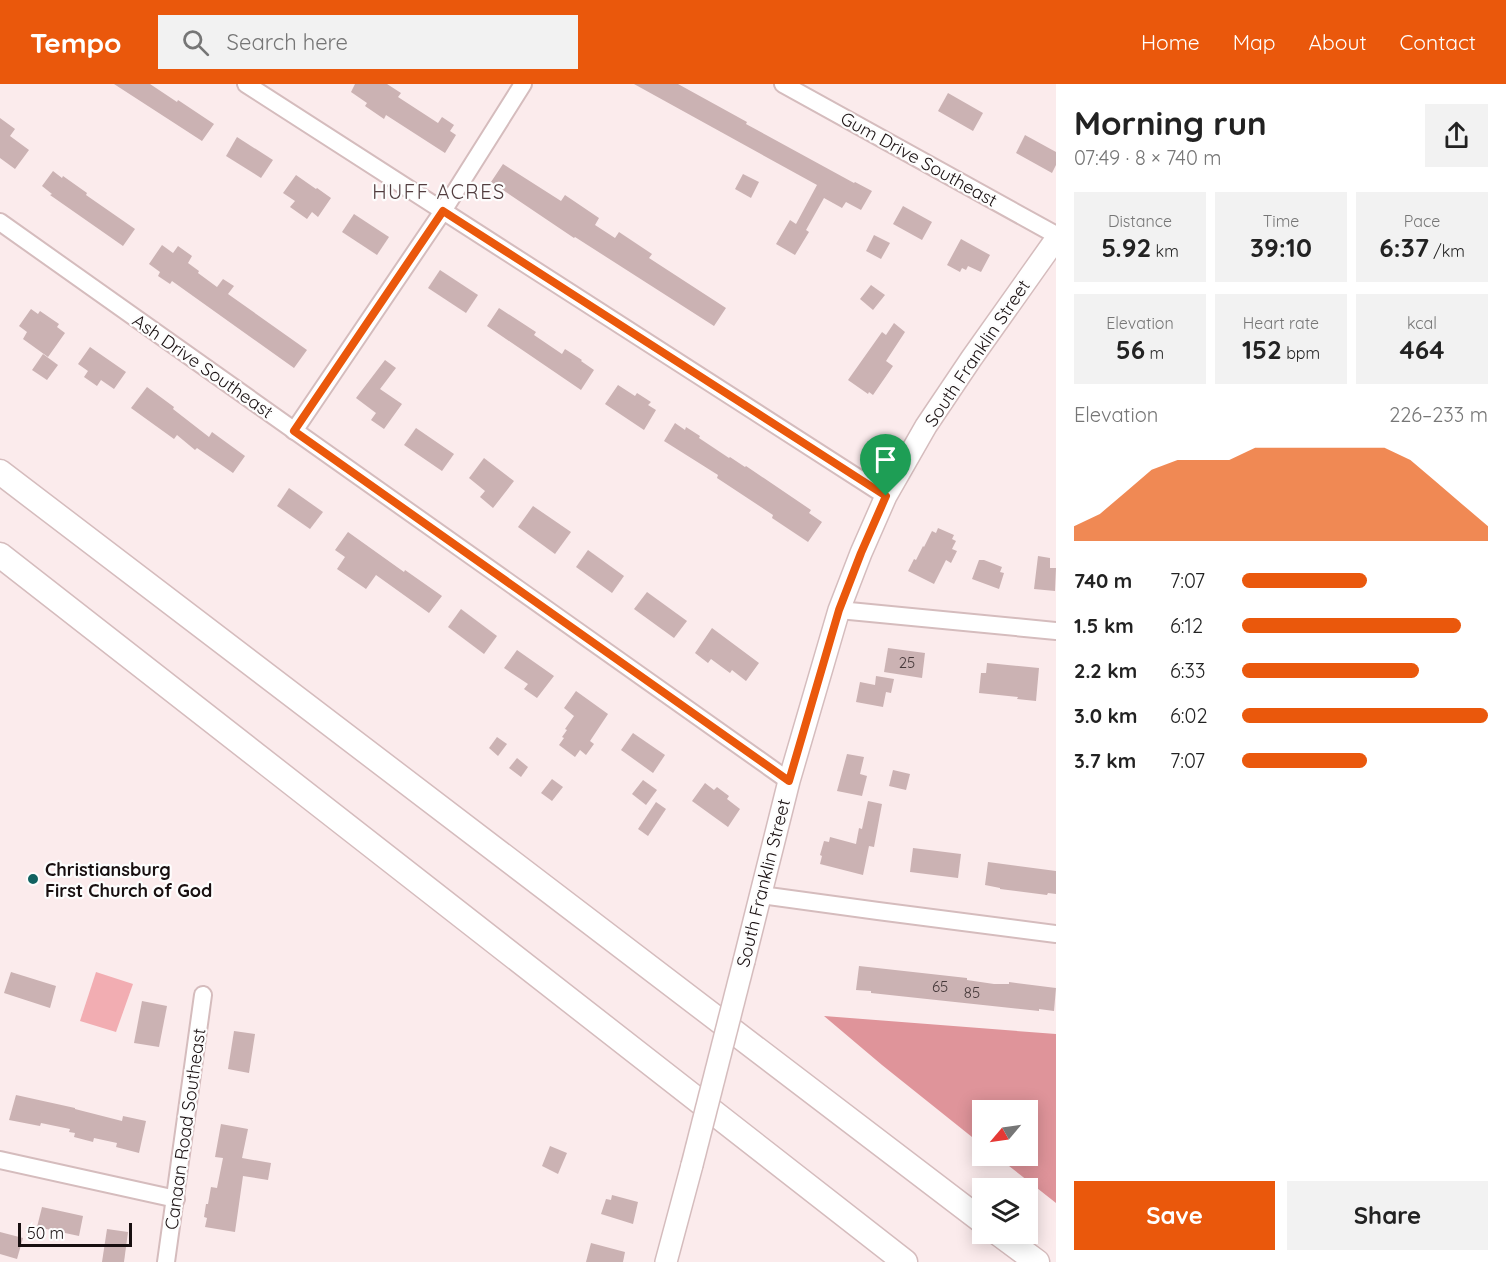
<!DOCTYPE html>
<meta charset="utf-8">
<style>
body{margin:0;font-family:Quicksand,sans-serif;background:#f2f2f2;color:#222;height:100vh;display:flex;flex-direction:column;font-size:22px;white-space:nowrap}
*{box-sizing:border-box;margin:0}
p{font-size:20px;color:#767676}
.icon{flex:none;width:33px;height:33px;fill:none;stroke:currentColor;stroke-width:2;stroke-linecap:round;stroke-linejoin:round}
.map{position:relative;flex:1;overflow:hidden}
.panel{display:flex;flex-direction:column;background:#fff;width:450px}
.panel>*{flex:none}
.needle{width:39px;rotate:241deg}
.controls{position:absolute;left:972px;top:1016px;display:grid;gap:12px}
.controls a{display:grid;place-items:center;width:66px;height:66px;border-radius:0px;background:#fff;box-shadow:0 3px 15px #0003;font-size:30px}
.scale{position:absolute;left:18px;bottom:15px;width:114px;box-sizing:border-box;padding-left:6px;border:3px solid #180f10;border-top:0;font-size:16px;line-height:21px;white-space:nowrap;color:#180f10;-webkit-text-stroke:4px #fdfdfd;paint-order:stroke}
.pin{position:absolute;display:grid;place-items:center;width:51px;height:51px;color:#fff;margin:-62px -26px;border-radius:50% 50% 50% 0;rotate:-45deg;box-shadow:0 0 6px #0007}
.pin .icon{rotate:45deg}
.round{display:grid;place-items:center;flex:none;width:63px;height:63px;border-radius:0px;background:#f2f2f2}
.summary{display:flex;align-items:center;justify-content:space-between;height:102px;padding:0 18px}
h1{font-size:33px;font-weight:700;line-height:45px}
.stats{display:grid;grid-template-columns:repeat(3,1fr);gap:9px;height:102px;padding:6px 18px}
.stats div{display:grid;align-content:center;border-radius:0px;background:#f2f2f2;text-align:center}
.stats b{font-size:26px;font-weight:700}
.stats small{font-size:16px;font-weight:400}
.stats p{font-size:16px}
.chart{height:168px;padding:12px 18px}
.chart p{display:flex;justify-content:space-between}
.chart svg{width:100%;height:108px;margin-top:6px;fill:#ea580c;opacity:.7}
.action{display:flex;gap:12px;margin-top:auto;padding:12px 18px}
.action a{flex:1;height:69px;border-radius:0px;background:#ea580c;color:#fff;font-size:24px;font-weight:700;line-height:69px;text-align:center}
.action a+a{background:#f2f2f2;color:#222}
ul{padding:0 18px;list-style:none;font-size:20px}
li{display:grid;grid-template-columns:96px 72px 1fr;align-items:center;height:45px}
li i{height:15px;border-radius:8px;background:#ea580c}
header{display:flex;align-items:center;gap:36px;box-sizing:border-box;height:84px;padding:0 30px;background:#ea580c;color:#fff}
header strong{font-size:28px}
nav{display:flex;gap:33px;margin-inline-start:auto;font-size:21px}
.search{width:420px;height:54px;background:#f2f2f2;display:flex;align-items:center;gap:15px;box-sizing:border-box;padding:0 21px;border-radius:0px;color:#767676;font-size:22px}
main{display:flex;flex:1;min-height:0}
.map>svg:first-child{display:block}
.green{fill:#f2adb2}
.forest{fill:#df949a}
.building{fill:#cbb2b3}
.lines{fill:none;stroke-linecap:round;stroke-linejoin:round}
.minor-casing{stroke:#d5bcbd;stroke-width:20}
.major-casing{stroke:#d5bcbd;stroke-width:24}
.highway-casing{stroke:#d5bcbd;stroke-width:27}
.minor{stroke:#fff;stroke-width:16}
.major{stroke:#fff;stroke-width:21}
.highway{stroke:#fff;stroke-width:24}
.major-bridge-casing{stroke:#d5bcbd;stroke-width:24;stroke-linecap:butt}
.major-bridge{stroke:#fff;stroke-width:21}
.route-casing{stroke:#fff;stroke-width:12}
.route{stroke:#ea580c;stroke-width:8}
.poi-dot{fill:#116261;stroke:#fdfdfd;stroke-width:2}
.labels{text-anchor:middle;dominant-baseline:central;stroke-width:4.5;stroke-linejoin:round;paint-order:stroke}
.number-label{font-size:15px;fill:#453839}
.street-label{font-size:18px;fill:#180f10;stroke:#fdfdfd}
.poi-label{font-size:18px;font-weight:bold;fill:#180f10;stroke:#fdfdfd;text-anchor:start}
.neighbourhood-label{font-size:20px;letter-spacing:1.5px;fill:#523d3f;stroke:#fdfdfd}
</style>
<header>
<strong>Tempo</strong>
<div class="search"><svg class="icon" aria-label="search" viewBox="0 0 24 24"><circle cx="10" cy="10" r="6"/><path d="M15 15l6 6"/></svg>Search here</div>
<nav><a>Home</a><a>Map</a><a>About</a><a>Contact</a></nav>
</header>
<main>
<div class="map">
<svg width="1056" height="1178" viewBox="0 0 1056 1178">
<rect width="100%" height="100%" fill="#fbebec"/>
<!-- green -->
<polygon class="green" points="96,888 133,900 116,948 80,937"/>
<!-- forest -->
<polygon class="forest" points="824,932 1056,950 1056,1119 995,1071 1028,1071 1028,1026 982,1026 982,1061 882,981"/>
<!-- building -->
<g class="building">
<polygon points="114,0 150,0 177,18 178,16 214,40 202,57"/>
<polygon points="355,0 387,0 401,9 398,13 438,39 442,33 454,41 450,47 456,51 445,69 386,31 384,35 365,22 367,19 351,8"/>
<polygon points="634,0 678,0 747,38 746,40 854,99 855,98 872,107 861,126 846,118 842,124 824,114 806,146 809,148 795,171 776,160 790,136 796,140 817,101"/>
<polygon points="948,9 983,29 973,47 938,27"/>
<polygon points="0,34 15,45 10,52 29,66 15,85 0,74"/>
<polygon points="1025,51 1056,68 1056,81 1052,89 1016,69"/>
<polygon points="237,53 273,76 261,94 226,72"/>
<polygon points="503,80 561,117 565,111 599,134 595,141 615,154 619,148 652,170 649,174 726,224 714,242 575,153 574,154 491,98"/>
<polygon points="53,87 62,94 63,92 87,109 86,111 135,145 123,162 50,111 52,110 42,102"/>
<polygon points="743,90 759,98 751,114 735,105"/>
<polygon points="296,91 316,105 317,104 331,114 318,133 312,128 307,135 290,123 295,117 283,109"/>
<polygon points="903,122 932,138 922,156 893,140"/>
<polygon points="354,130 389,153 377,171 342,148"/>
<polygon points="874,151 890,159 881,175 866,167"/>
<polygon points="961,155 990,171 981,188 968,182 966,186 962,184 960,188 947,181"/>
<polygon points="162,161 173,169 178,162 192,172 188,179 199,187 198,189 217,203 223,195 234,202 228,210 307,266 294,284 172,197 170,200 158,192 160,188 149,180"/>
<polygon points="440,186 478,211 466,229 428,204"/>
<polygon points="871,201 885,211 873,226 860,215"/>
<polygon points="499,224 536,248 534,251 562,270 565,265 582,276 581,277 594,286 581,306 487,242"/>
<polygon points="31,225 38,230 40,227 59,240 57,243 65,249 48,273 23,255 27,248 19,242"/>
<polygon points="894,239 905,248 886,277 893,282 873,311 869,308 868,310 848,296 882,248 886,251"/>
<polygon points="90,263 126,288 114,305 101,296 97,302 84,293 88,287 78,280"/>
<polygon points="43,270 58,281 47,296 32,286"/>
<polygon points="385,276 396,284 380,305 402,320 384,345 371,336 376,329 356,314"/>
<polygon points="618,301 635,312 637,309 651,318 648,321 656,326 644,346 605,320"/>
<polygon points="147,303 174,323 173,325 209,353 212,348 245,372 233,389 197,364 195,366 177,351 174,355 131,324"/>
<polygon points="675,339 685,346 686,343 700,352 699,354 729,374 730,373 745,383 746,382 811,426 809,429 822,438 808,458 772,434 773,431 717,394 718,391 664,357"/>
<polygon points="416,344 454,370 442,387 404,361"/>
<polygon points="484,374 514,397 493,424 480,413 485,407 469,394"/>
<polygon points="289,404 323,428 310,445 277,422"/>
<polygon points="533,422 571,448 555,470 518,443"/>
<polygon points="938,444 954,451 952,455 956,457 952,465 957,467 951,479 946,476 934,500 908,487 914,475 916,476 923,462 924,463 932,447 936,449"/>
<polygon points="348,448 404,488 405,486 442,512 429,529 376,491 366,505 337,485 345,473 335,466"/>
<polygon points="588,466 624,492 612,509 576,483"/>
<polygon points="1038,472 1050,474 1050,484 1056,484 1055,507 1034,505"/>
<polygon points="979,476 984,476 1002,483 1000,488 1004,489 999,505 972,495"/>
<polygon points="647,508 687,537 674,554 634,525"/>
<polygon points="461,525 497,552 484,570 448,543"/>
<polygon points="712,544 759,579 746,597 732,586 730,589 711,575 708,579 695,569"/>
<polygon points="888,564 925,569 922,594 884,588"/>
<polygon points="517,566 554,592 537,614 524,605 528,600 504,584"/>
<polygon points="987,579 1039,584 1036,617 1017,615 1018,613 979,609 981,589 986,589"/>
<polygon points="876,592 894,595 891,609 886,608 883,623 856,618 860,598 875,601"/>
<polygon points="576,607 608,630 590,657 594,660 586,671 580,666 575,673 559,661 564,654 562,653 567,646 565,645 574,632 564,624"/>
<polygon points="633,649 665,671 653,689 621,666"/>
<polygon points="497,653 507,660 498,672 489,664"/>
<polygon points="847,670 864,673 860,690 867,692 862,712 837,707"/>
<polygon points="517,674 528,683 521,693 509,684"/>
<polygon points="893,686 910,690 906,706 889,702"/>
<polygon points="552,695 563,703 552,717 541,709"/>
<polygon points="643,696 657,706 646,721 632,710"/>
<polygon points="705,699 714,706 717,703 729,712 727,715 740,725 728,743 692,717"/>
<polygon points="868,717 882,720 874,763 869,762 863,791 820,780 822,772 820,771 824,757 829,758 830,753 856,760 859,744 862,745"/>
<polygon points="656,718 666,725 648,752 638,745"/>
<polygon points="913,764 961,770 958,794 910,788"/>
<polygon points="988,778 1056,787 1056,810 1048,809 1047,811 1000,805 1000,804 985,801"/>
<polygon points="859,882 967,894 967,896 994,900 1009,900 1009,898 1056,904 1054,927 1039,925 1039,927 871,909 871,907 856,906"/>
<polygon points="11,888 56,902 50,924 4,909"/>
<polygon points="142,917 167,922 159,963 134,959"/>
<polygon points="234,947 255,950 249,989 228,985"/>
<polygon points="16,1011 75,1024 75,1025 122,1037 123,1032 146,1037 139,1069 116,1063 117,1059 94,1054 93,1058 74,1053 75,1049 69,1048 70,1045 41,1039 40,1042 9,1036"/>
<polygon points="221,1040 248,1045 242,1074 271,1079 268,1096 243,1092 235,1148 205,1143 207,1134 204,1133 206,1120 208,1120 211,1103 217,1104 223,1074 215,1073"/>
<polygon points="550,1062 567,1069 558,1090 542,1082"/>
<polygon points="612,1111 638,1118 633,1140 601,1130 606,1115 611,1116"/>
<polygon points="42,1123 83,1132 79,1152 37,1143"/>
<polygon points="107,1145 128,1148 124,1178 102,1178"/>
<polygon points="0,1148 23,1154 17,1175 0,1170"/>
<polygon points="591,1159 625,1168 623,1178 586,1178"/>
</g>
<g class="lines">
<!-- minor casing -->
<g class="minor-casing">
<g id="minor">
<polyline points="246,0 886,412"/>
<polyline points="783,0 1056,151"/>
<polyline points="0,138 789,697"/>
<polyline points="294,347 443,127 523,0"/>
<polyline points="839,526 1056,547"/>
<polyline points="761,811 878,827 1056,850"/>
<polyline points="0,1076 176,1115"/>
<polyline points="166,1178 203,911"/>
</g>
</g>
<!-- major casing -->
<g class="major-casing">
<g id="major">
<polyline points="744,877 789,697 839,526 861,469 886,412 926,342 971,275 1056,155"/>
<polyline points="666,1178 692,1081"/>
</g>
</g>
<!-- highway casing -->
<g class="highway-casing">
<g id="highway">
<polyline points="0,388 982,1137"/>
<polyline points="0,471 905,1178"/>
<polyline points="998,1149 1037,1178"/>
</g>
</g>
<!-- minor -->
<use href="#minor" class="minor"/>
<!-- major -->
<use href="#major" class="major"/>
<!-- highway -->
<use href="#highway" class="highway"/>
<!-- major-bridge casing -->
<g class="major-bridge-casing">
<polyline id="major-bridge" points="692,1081 744,877"/>
</g>
<!-- major-bridge -->
<use href="#major-bridge" class="major-bridge"/>
</g>
<g class="lines">
<!-- route casing -->
<g class="route-casing">
<polygon id="route" points="443,127 886,412 861,469 839,526 789,697 294,347"/>
</g>
<!-- route -->
<use href="#route" class="route"/>
</g>
<!-- markers -->
<circle class="poi-dot" cx="33" cy="795" r="6"/>
<g class="labels">
<!-- number labels -->
<g class="number-label">
<text x="907" y="578">25</text>
<text x="940" y="902">65</text>
<text x="972" y="908">85</text>
</g>
<!-- street labels -->
<g class="street-label">
<text transform="translate(919 75) rotate(29)">Gum Drive Southeast</text>
<text transform="translate(977 269) rotate(-56)">South Franklin Street</text>
<text transform="translate(203 282) rotate(35)">Ash Drive Southeast</text>
<text transform="translate(763 799) rotate(-76)">South Franklin Street</text>
<text transform="translate(185 1045) rotate(-82)">Canaan Road Southeast</text>
</g>
<!-- poi labels -->
<g class="poi-label">
<text x="45" y="785">Christiansburg<tspan x="45" dy="21">First Church of God</tspan></text>
</g>
<!-- neighbourhood labels -->
<g class="neighbourhood-label">
<text x="439" y="107">HUFF ACRES</text>
</g>
</g>
</svg>
<div class="controls">
<a><svg class="needle" viewBox="-14 -14 28 28"><path d="M0-13l5 13h-10z" fill="#e53935"/><path d="M0 13l5-13h-10z" fill="#767676"/></svg></a>
<a><svg class="icon" aria-label="layers" viewBox="0 0 24 24"><path d="M12 4l9 5-9 5-9-5zM3 14l9 5 9-5"/></svg></a>
</div>
<div class="scale">50 m</div>
<div class="pin" style="left:886px;top:412px;background:#1e9e55"><svg class="icon" aria-label="arrive" viewBox="0 0 24 24"><path d="M6 21V4h12l-3 4 3 4H6"/></svg></div>
</div>
<section class="panel">
<div class="summary"><div><h1>Morning run</h1><p>07:49 · 8 × 740 m</p></div><a class="round"><svg class="icon" aria-label="share" viewBox="0 0 24 24"><path d="M12 15V3M7 8l5-5 5 5M5 13v7h14v-7"/></svg></a></div>
<div class="stats">
<div><p>Distance</p><b>5.92<small> km</small></b></div>
<div><p>Time</p><b>39:10</b></div>
<div><p>Pace</p><b>6:37<small> /km</small></b></div>
</div>
<div class="stats">
<div><p>Elevation</p><b>56<small> m</small></b></div>
<div><p>Heart rate</p><b>152<small> bpm</small></b></div>
<div><p>kcal</p><b>464</b></div>
</div>
<div class="chart"><p><span>Elevation</span>226–233 m</p>
<svg viewBox="0 0 160 44" preserveAspectRatio="none"><path d="M0 44V38L10 33L20 24L30 15L40 11L50 11L60 11L70 6L80 6L90 6L100 6L110 6L120 6L130 11L140 20L150 29L160 38V44z"/></svg>
</div>
<ul>
<li><b>740 m</b>7:07<i style="width:51%"></i></li>
<li><b>1.5 km</b>6:12<i style="width:89%"></i></li>
<li><b>2.2 km</b>6:33<i style="width:72%"></i></li>
<li><b>3.0 km</b>6:02<i style="width:100%"></i></li>
<li><b>3.7 km</b>7:07<i style="width:51%"></i></li>
</ul>
<div class="action"><a>Save</a><a>Share</a></div>
</section>
</main>
